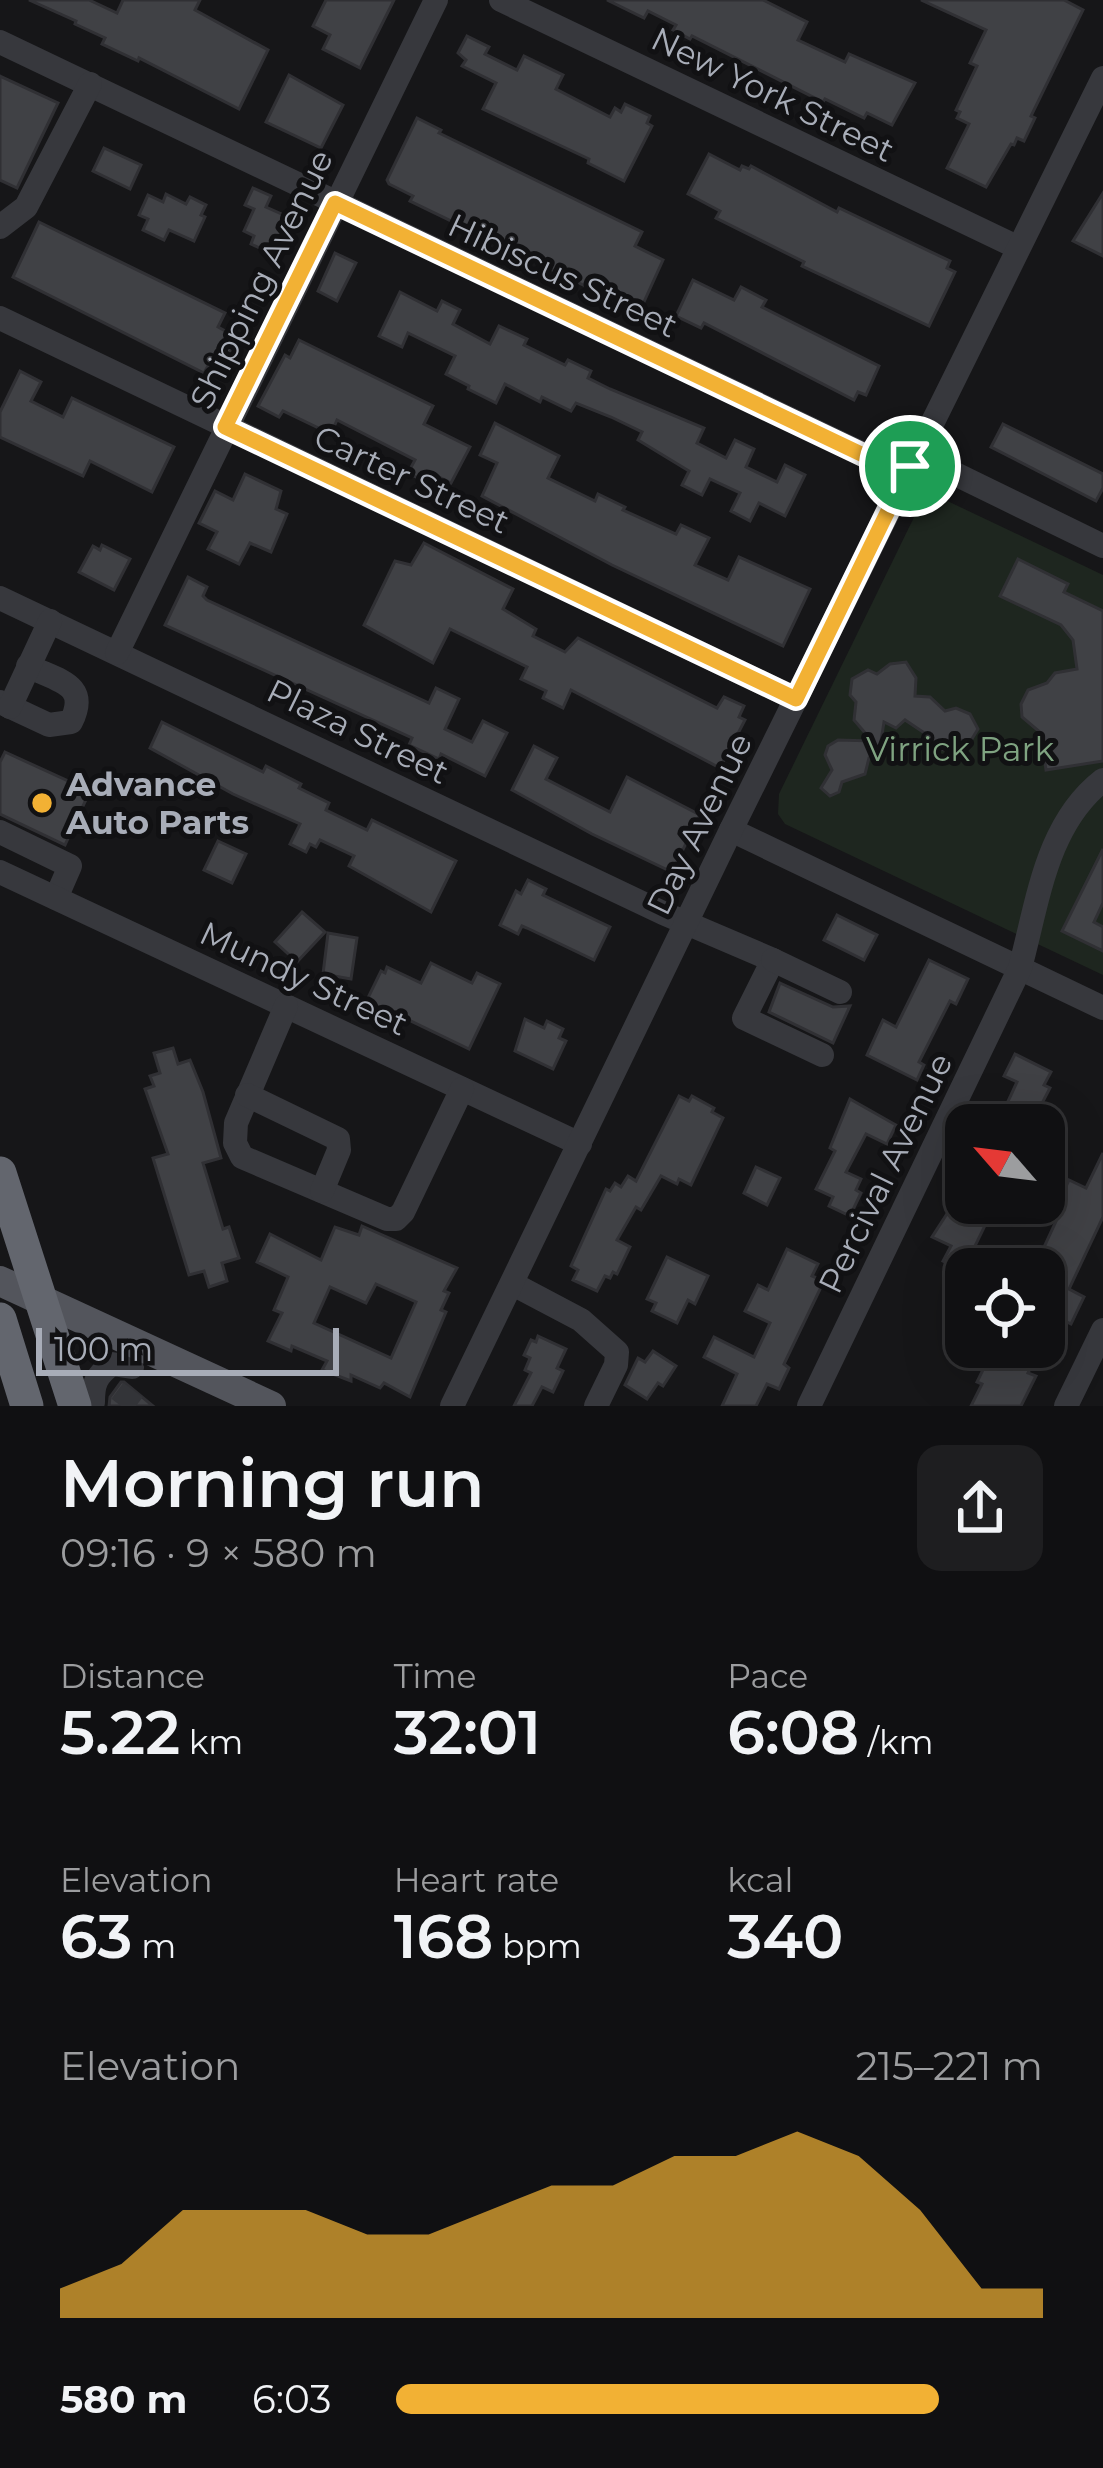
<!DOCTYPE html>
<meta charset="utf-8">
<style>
body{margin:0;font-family:Montserrat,sans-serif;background:#1e1e20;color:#f1f3f6;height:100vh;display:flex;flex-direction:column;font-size:45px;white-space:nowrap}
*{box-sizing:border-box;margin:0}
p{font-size:39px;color:#9c9d9f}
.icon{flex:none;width:66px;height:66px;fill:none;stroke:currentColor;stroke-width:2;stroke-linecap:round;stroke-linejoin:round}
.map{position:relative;height:1406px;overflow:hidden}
.drawer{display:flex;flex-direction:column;background:#101012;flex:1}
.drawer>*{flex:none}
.needle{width:78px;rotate:298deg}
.tools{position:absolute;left:945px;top:1104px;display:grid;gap:24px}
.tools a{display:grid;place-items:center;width:120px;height:120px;border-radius:24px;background:#101012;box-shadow:0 12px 48px #0002,0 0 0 3px #303032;font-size:60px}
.scale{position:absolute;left:36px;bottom:30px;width:303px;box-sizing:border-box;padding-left:12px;border:6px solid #a8adb8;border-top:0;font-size:33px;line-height:42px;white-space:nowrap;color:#a8adb8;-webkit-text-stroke:9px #111113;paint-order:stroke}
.pin{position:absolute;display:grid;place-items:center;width:102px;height:102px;color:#fff;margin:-51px;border:6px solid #fff;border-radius:50%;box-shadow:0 3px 12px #0007}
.round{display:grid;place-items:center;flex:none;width:126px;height:126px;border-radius:24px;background:#1e1e20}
.headline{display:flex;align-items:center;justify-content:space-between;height:204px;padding:0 60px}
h1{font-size:66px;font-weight:600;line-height:90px}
.figures{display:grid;grid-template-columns:repeat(3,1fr);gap:18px;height:204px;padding:12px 60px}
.figures div{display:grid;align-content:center}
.figures b{font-size:60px;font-weight:600}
.figures small{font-size:33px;font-weight:400}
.figures p{font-size:33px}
.chart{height:336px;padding:24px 60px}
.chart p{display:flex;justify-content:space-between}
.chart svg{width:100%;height:216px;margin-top:12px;fill:#f2b134;opacity:.7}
ul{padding:0 60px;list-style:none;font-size:39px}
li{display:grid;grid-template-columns:192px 144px 1fr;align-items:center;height:90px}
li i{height:30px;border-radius:15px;background:#f2b134}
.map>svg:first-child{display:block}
.green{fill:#1e261f}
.building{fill:#404145;stroke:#303034;stroke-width:3;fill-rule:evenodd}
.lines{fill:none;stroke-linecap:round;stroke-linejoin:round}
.minor-tunnel{stroke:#333438;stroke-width:24;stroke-dasharray:24 12;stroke-linecap:butt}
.minor{stroke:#37383d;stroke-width:24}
.major{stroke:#53555c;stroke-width:30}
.highway{stroke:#63666e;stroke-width:33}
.route-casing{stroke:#fff;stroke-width:24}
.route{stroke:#f2b134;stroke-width:15}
.poi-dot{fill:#f2b134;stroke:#111113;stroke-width:4.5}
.labels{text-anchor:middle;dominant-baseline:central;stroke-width:10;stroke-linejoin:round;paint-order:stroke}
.street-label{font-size:33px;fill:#a8adb8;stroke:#111113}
.park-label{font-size:33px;fill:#7fa381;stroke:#111113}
.poi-label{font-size:33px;font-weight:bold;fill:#a8adb8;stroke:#111113;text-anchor:start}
</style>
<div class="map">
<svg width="1103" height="1406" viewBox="0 0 1103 1406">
<rect width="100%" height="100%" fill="#161618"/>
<!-- green -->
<polygon class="green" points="929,497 939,497 1103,575 1103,975 785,824 778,814 779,794 919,507"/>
<!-- building -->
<g class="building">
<polygon points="29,0 89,0 117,13 123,0 200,0 195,10 268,50 239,109 139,58 138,61 102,44 105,38 75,24 76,21"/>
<polygon points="326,0 394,0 360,68 323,49 330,35 313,26"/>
<polygon points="607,0 763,0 807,22 798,40 845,62 849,54 915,83 892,125 867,113 864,118 825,99 823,102 692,36 690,39 673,30 676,25 648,11 644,18"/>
<polygon points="921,0 1064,0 1083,10 1031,116 1035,118 1024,141 1017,138 1014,145 1011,144 986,187 947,168 969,124 957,118 960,112 956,110 977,66 970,63 986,30"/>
<polygon points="467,36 489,47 485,54 517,70 524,56 563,75 556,89 610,117 615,108 621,112 625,104 650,116 647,123 652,126 624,181 588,163 589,159 483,109 496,83 462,66 466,60 458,53"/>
<polygon points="289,75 343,105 321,148 266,122"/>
<polygon points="0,76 58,103 17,188 0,180"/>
<polygon points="417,118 441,130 439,133 642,232 635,246 663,260 643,304 614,290 610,298 410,201 413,196 389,184 387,180"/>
<polygon points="104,148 141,165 130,189 93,171"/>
<polygon points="709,154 740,170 742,166 749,169 751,166 837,212 839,208 950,261 947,268 955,272 929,326 802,266 804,262 716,218 720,211 688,194"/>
<polygon points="253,188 271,196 266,207 295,220 279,257 251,244 254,236 244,231 254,209 245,205"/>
<polygon points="1103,193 1103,256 1073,241"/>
<polygon points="166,194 186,204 190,197 206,205 201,215 205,217 194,241 169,230 164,240 143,230 148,219 139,215 148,195 163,202"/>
<polygon points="39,222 225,313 218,327 227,332 222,343 232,348 221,371 209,364 204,373 13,277"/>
<polygon points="335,253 356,263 337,301 318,291"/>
<polygon points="693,280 734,300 741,287 766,300 762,307 879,366 866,395 858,392 854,400 704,323 701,328 676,316"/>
<polygon points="400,292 437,311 442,301 460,310 453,324 490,344 499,326 527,339 524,345 565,365 568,360 591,371 588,378 610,389 704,428 697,443 726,458 735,440 754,449 746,467 777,482 785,465 805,475 785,516 759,503 750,521 731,511 740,493 710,479 702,495 682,485 689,471 638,440 642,432 611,417 576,403 571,411 542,397 540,402 505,384 496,403 468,389 469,386 446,374 455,356 408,333 402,347 379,336"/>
<polygon points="299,340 433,406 424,424 470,447 451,483 433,474 429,484 408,473 415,460 337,420 331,434 283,411 279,417 258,406 285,355 290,358"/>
<polygon points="20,371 41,382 31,401 63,417 72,398 174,447 152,492 90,461 83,476 0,437 0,412"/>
<polygon points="495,423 559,456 548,478 595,501 598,494 625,507 623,510 676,534 681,525 709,538 695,565 728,580 739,557 810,589 783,646 612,565 482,496 497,463 480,455"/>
<polygon points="1003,424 1103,474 1103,488 1096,501 991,447"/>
<polygon points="245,474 281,491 276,509 287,514 271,552 250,543 239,564 208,549 217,532 199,523 215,491 233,500"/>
<polygon points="424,543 513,589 503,609 536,629 533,636 565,652 578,638 717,708 724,697 744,706 739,717 745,720 720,768 571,690 563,708 543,698 546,691 521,679 527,667 450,629 433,663 364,625 395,561 411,565"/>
<polygon points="102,545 130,559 114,590 79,572 93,546 100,550"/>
<polygon points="1018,559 1068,584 1064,592 1103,611 1103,761 1046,770 1041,733 1022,717 1021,704 1028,690 1047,683 1055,673 1077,669 1073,640 1061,625 1000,596"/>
<polygon points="188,577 207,587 203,596 207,600 429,703 436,688 459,699 445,729 472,742 483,721 507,733 485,776 441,754 439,759 409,745 412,738 165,625"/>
<polygon points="906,662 916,678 915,696 930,697 945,711 956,708 970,714 978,729 970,742 960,740 951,751 939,749 929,736 905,720 896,728 884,722 881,741 896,742 869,758 865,774 842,782 839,792 830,796 821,788 832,770 825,755 828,746 838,740 872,741 854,720 856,702 850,695 852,679 868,670 877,674 890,664"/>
<polygon points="162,722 263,772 266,766 301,784 299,788 329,803 326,810 367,830 372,820 456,861 431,912 349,866 354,856 320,840 316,847 310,844 306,852 290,844 300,824 233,794 150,748"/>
<polygon points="534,746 557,758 546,779 610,812 627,777 700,815 672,872 592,834 512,790"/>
<polygon points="5,752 90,791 65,845 0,814 0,762"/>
<polygon points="218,841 246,854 232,883 204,870"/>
<polygon points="1103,849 1103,903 1094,922 1103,927 1103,951 1062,931"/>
<polygon points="528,880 546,889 543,895 610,927 594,960 527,928 522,926 518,934 500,925 516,891 521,894"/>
<polygon points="302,912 325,932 297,962 275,942"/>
<polygon points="837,915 877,935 864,960 824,940"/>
<polygon points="328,933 357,938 351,979 323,974"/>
<polygon points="929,960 968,979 956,1004 950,1001 919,1062 924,1065 917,1080 867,1055 883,1020 896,1027"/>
<polygon points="431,963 472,983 477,973 500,984 469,1049 390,1011 386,1019 363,1008 381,971 385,973 387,967 421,983"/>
<polygon points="780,983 833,1007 850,1006 833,1043 769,1012"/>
<polygon points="525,1019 544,1028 547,1021 563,1029 559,1038 566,1041 553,1069 515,1051"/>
<polygon points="173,1048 178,1064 190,1060 203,1092 221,1158 203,1163 223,1229 229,1227 239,1258 222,1263 227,1281 209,1287 204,1271 189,1275 153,1158 168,1154 145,1089 154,1086 150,1076 160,1073 154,1053"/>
<polygon points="1015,1054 1051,1072 1044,1085 1050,1088 1038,1111 1066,1125 997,1125 1017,1082 1004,1076"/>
<polygon points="679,1096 689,1101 692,1096 714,1108 712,1112 723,1118 691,1185 679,1179 677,1184 661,1176 641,1210 636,1207 617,1240 630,1247 617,1274 613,1272 610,1278 605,1276 597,1291 573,1280 578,1270 571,1266 606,1189 610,1191 615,1183 621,1187 628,1176 636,1181"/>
<polygon points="850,1099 896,1125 887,1144 866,1134 846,1172 861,1179 856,1190 861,1193 850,1216 829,1206 833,1197 816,1189 835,1151 830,1148"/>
<polygon points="1103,1153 1103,1217 1069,1289 1084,1297 1071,1324 1059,1318 1044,1349 1044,1247 1064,1204 1059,1202 1069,1180 1086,1188"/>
<polygon points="756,1167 780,1178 767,1205 744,1193"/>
<polygon points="954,1203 996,1203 973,1250 986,1257 980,1269 959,1269 943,1261 951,1246 932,1237"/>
<path d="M362,1226L457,1268L444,1291L449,1293L441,1310L446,1312L410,1397L384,1383L380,1388L351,1375V1381L322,1370L327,1361L292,1346L291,1351L268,1341L282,1313L274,1310L288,1277L257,1262L270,1234L321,1260L335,1227L359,1235ZM376,1284L416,1302L391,1358L314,1323L330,1287L366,1303Z"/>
<polygon points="787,1249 818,1264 812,1276 824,1281 784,1364 789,1368 779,1389 767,1384 756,1406 722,1406 737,1374 704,1357 714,1337 754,1357 770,1323 745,1311 758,1285 768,1290"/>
<polygon points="667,1257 708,1276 695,1304 688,1300 677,1323 652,1311 656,1303 647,1299"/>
<polygon points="538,1336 566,1349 557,1368 563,1371 553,1392 542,1387 532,1406 514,1406 531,1373 525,1370 530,1358 524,1355 531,1340 536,1342"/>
<polygon points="994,1347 1040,1347 1028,1373 1036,1376 1021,1406 971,1406 982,1384 977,1382"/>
<polygon points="653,1351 676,1366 663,1386 658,1383 647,1399 625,1385 638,1358 645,1362"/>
<polygon points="121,1382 124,1382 153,1406 109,1406 110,1397"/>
</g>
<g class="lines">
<!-- minor-tunnel -->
<polyline class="minor-tunnel" points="121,1406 133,1390"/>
<!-- minor -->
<g class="minor">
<polyline points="501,0 1017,247"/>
<polyline points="0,42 880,462 941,467 1103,546"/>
<polyline points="0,227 26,207 90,84"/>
<polyline points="0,318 796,699"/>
<polyline points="0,598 663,913 773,960 744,1018 822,1055"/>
<polyline points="117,653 436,0"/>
<path d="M0,702L49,725L71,722C90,684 58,681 28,666"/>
<polyline points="10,707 50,621"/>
<polyline points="731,830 1103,1008"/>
<polyline points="0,832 70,866 56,898"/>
<polyline points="0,872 580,1144"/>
<polyline points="773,960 840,992"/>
<polyline points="286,1006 236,1123 235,1143 242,1157 387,1219 396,1219 403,1212 462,1089"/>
<polyline points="247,1095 338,1139 339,1150 322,1191"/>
<polyline points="513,1284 581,1320 617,1352 616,1365 596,1406"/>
<path d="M93,1402C93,1383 96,1376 112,1364L132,1367"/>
<polyline points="452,1406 731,830 1103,78"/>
<path d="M809,1406L1020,968C1038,902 1046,824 1103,780"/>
<polyline points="1066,1406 1103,1330"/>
</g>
<!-- major -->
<polyline class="major" points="0,1281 271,1406"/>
<!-- highway -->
<g class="highway">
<polyline points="0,1173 75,1406"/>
<polyline points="0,1319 27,1406"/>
</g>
</g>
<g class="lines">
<!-- route casing -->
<g class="route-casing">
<polygon id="route" points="335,203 880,463 910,466 796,699 225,427"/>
</g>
<!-- route -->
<use href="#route" class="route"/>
</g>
<!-- markers -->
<circle class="poi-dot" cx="42" cy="803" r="12"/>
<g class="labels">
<!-- street labels -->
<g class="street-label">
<text transform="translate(773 94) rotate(26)">New York Street</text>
<text transform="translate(563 275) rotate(25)">Hibiscus Street</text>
<text transform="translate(261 279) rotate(-64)">Shipping Avenue</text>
<text transform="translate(412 479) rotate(25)">Carter Street</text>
<text transform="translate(358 731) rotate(26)">Plaza Street</text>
<text transform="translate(699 824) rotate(-64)">Day Avenue</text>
<text transform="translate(304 978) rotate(25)">Mundy Street</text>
<text transform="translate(885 1173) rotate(-64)">Percival Avenue</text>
</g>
<!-- park labels -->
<g class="park-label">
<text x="960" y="749">Virrick Park</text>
</g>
<!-- poi labels -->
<g class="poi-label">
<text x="66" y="784">Advance<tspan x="66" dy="38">Auto Parts</tspan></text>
</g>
</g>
</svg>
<div class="tools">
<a><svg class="needle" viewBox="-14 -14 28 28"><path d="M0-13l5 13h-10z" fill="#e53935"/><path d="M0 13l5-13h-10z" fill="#9c9d9f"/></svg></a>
<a><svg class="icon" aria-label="locate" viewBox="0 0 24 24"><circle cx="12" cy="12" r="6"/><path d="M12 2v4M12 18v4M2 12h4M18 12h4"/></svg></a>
</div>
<div class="scale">100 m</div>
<div class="pin" style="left:910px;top:466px;background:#1e9e55"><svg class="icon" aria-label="arrive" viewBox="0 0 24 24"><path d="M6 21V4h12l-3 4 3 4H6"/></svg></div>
</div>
<section class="drawer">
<div class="headline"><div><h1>Morning run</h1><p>09:16 · 9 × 580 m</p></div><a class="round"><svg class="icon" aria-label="share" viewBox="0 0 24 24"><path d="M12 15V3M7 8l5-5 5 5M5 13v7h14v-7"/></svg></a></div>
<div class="figures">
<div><p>Distance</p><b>5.22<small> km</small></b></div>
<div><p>Time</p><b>32:01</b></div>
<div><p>Pace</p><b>6:08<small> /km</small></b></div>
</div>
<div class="figures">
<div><p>Elevation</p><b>63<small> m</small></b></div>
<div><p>Heart rate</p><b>168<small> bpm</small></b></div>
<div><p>kcal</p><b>340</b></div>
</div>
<div class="chart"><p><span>Elevation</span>215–221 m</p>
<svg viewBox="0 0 160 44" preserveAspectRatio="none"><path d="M0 44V38L10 33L20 22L30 22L40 22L50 27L60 27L70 22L80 17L90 17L100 11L110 11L120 6L130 11L140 22L150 38L160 38V44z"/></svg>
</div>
<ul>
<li><b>580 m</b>6:03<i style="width:84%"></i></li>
</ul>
</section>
